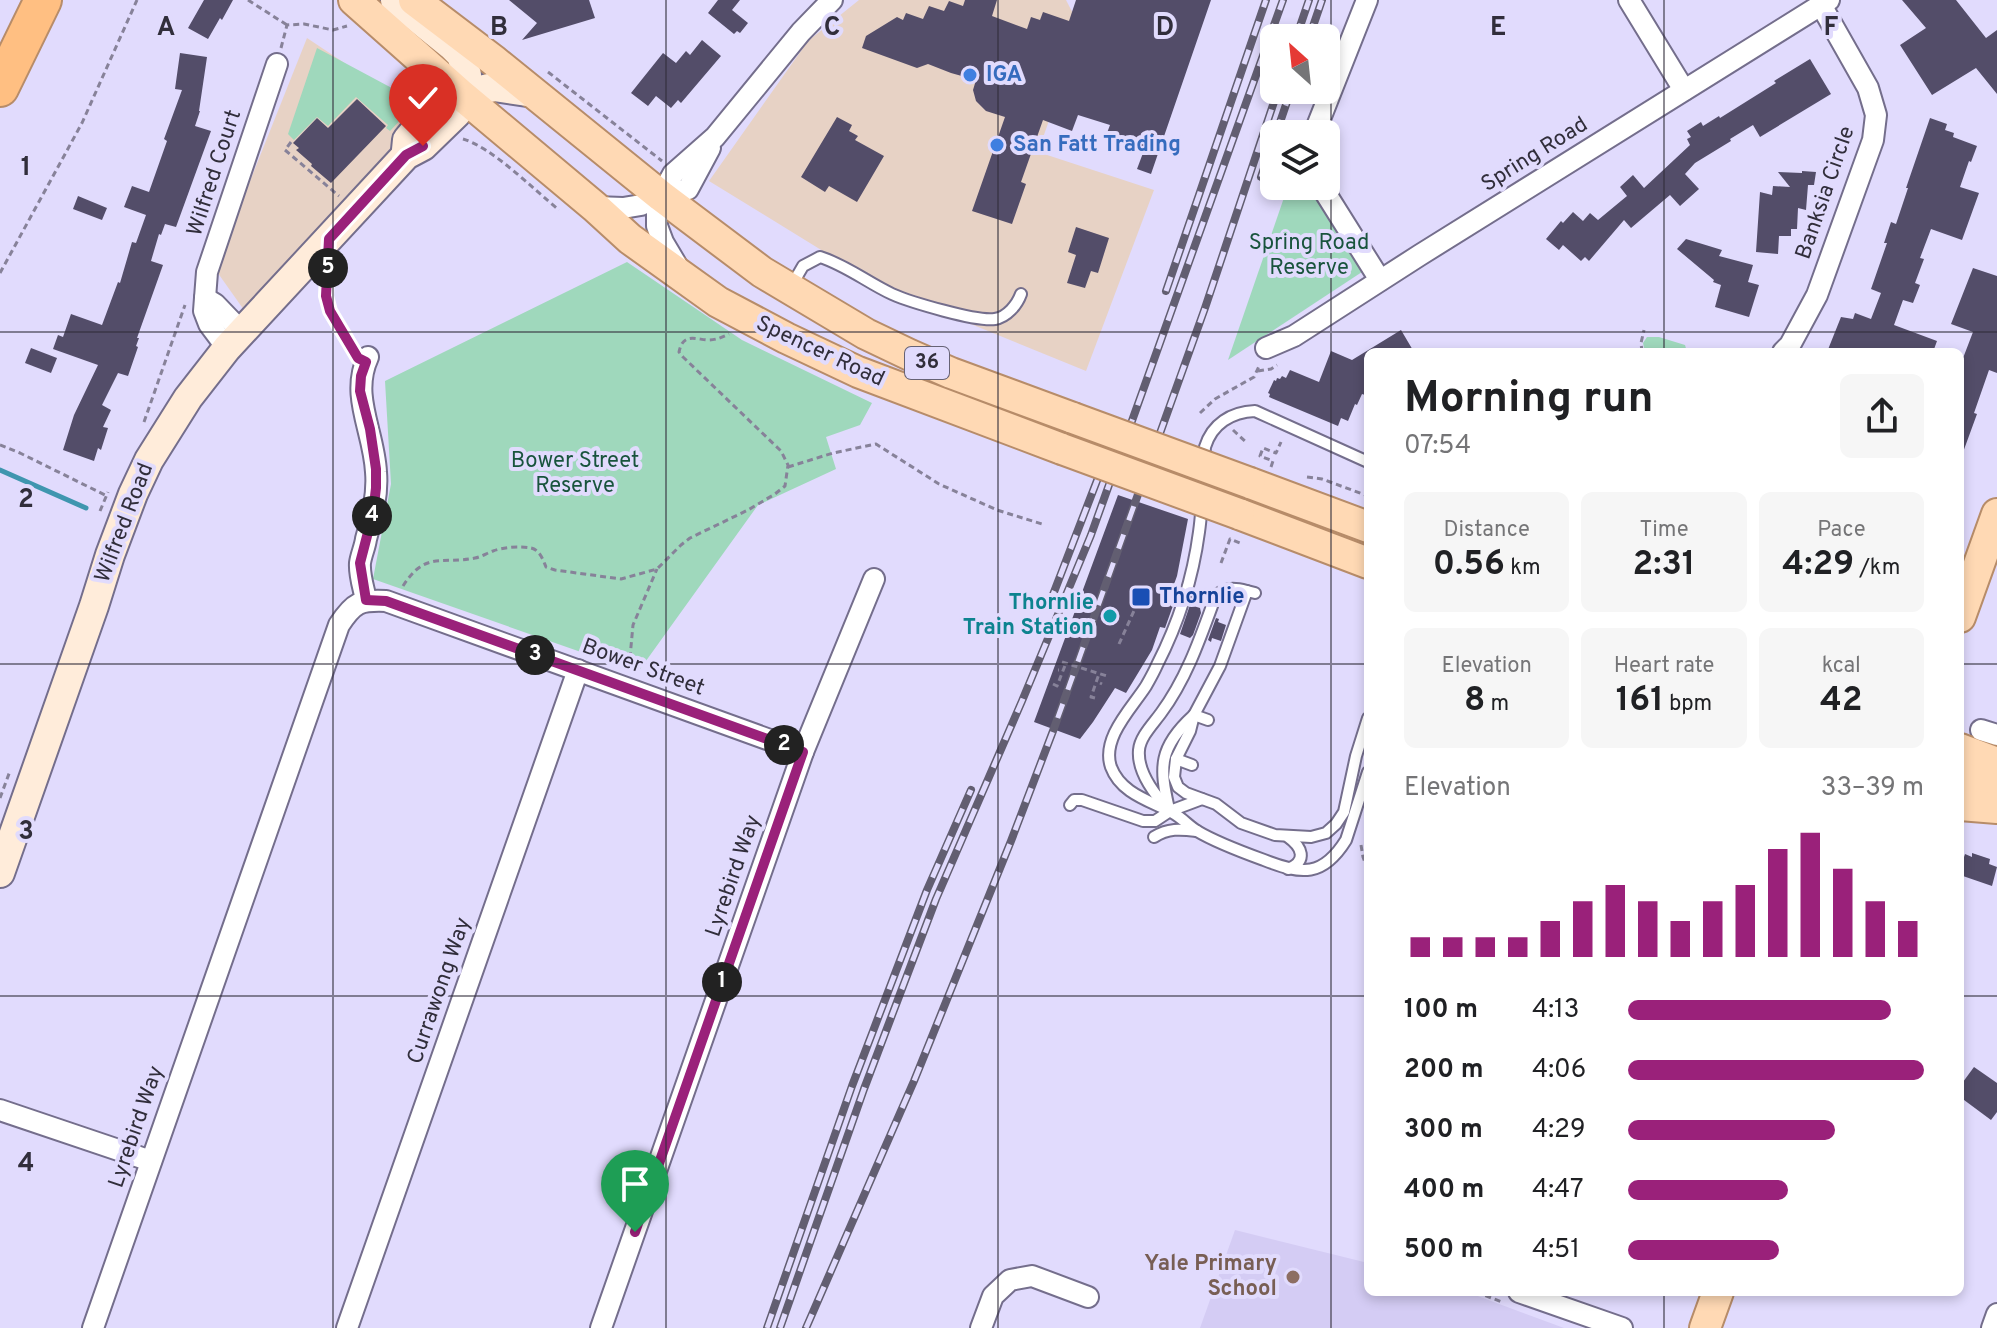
<!DOCTYPE html>
<meta charset="utf-8">
<style>
body{margin:0;font-family:Overpass,sans-serif;background:#f6f6f6;color:#202124;height:100vh;display:flex;flex-direction:column;font-size:30px;white-space:nowrap}
*{box-sizing:border-box;margin:0}
p{font-size:26px;color:#757577}
.icon{flex:none;width:44px;height:44px;fill:none;stroke:currentColor;stroke-width:2;stroke-linecap:round;stroke-linejoin:round}
.map{position:relative;flex:1;overflow:hidden}
.details{position:absolute;left:1364px;top:348px;width:600px;height:948px;display:flex;flex-direction:column;background:#fff;border-radius:12px;box-shadow:0 4px 12px #0003}
.details>*{flex:none}
.needle{width:52px;rotate:333deg}
.tools{position:absolute;left:1260px;top:24px;display:grid;gap:16px}
.tools a{display:grid;place-items:center;width:80px;height:80px;border-radius:12px;background:#fff;box-shadow:0 4px 12px #0003;font-size:40px}
.pin{position:absolute;display:grid;place-items:center;width:68px;height:68px;color:#fff;margin:-82px -34px;border-radius:50% 50% 50% 0;rotate:-45deg;box-shadow:0 0 8px #0007}
.pin .icon{rotate:45deg}
.km{position:absolute;width:40px;height:40px;margin:-20px;border-radius:50%;background:#222;color:#fff;font-size:22px;line-height:40px;text-align:center}
.round{display:grid;place-items:center;flex:none;width:84px;height:84px;border-radius:12px;background:#f6f6f6}
.headline{display:flex;align-items:center;justify-content:space-between;height:136px;padding:0 40px}
h1{font-size:44px;font-weight:700;line-height:60px}
.figures{display:grid;grid-template-columns:repeat(3,1fr);gap:12px;height:136px;padding:8px 40px}
.figures div{display:grid;align-content:center;border-radius:12px;background:#f6f6f6;text-align:center}
.figures b{font-size:34px;font-weight:700}
.figures small{font-size:22px;font-weight:400}
.figures p{font-size:22px}
.chart{height:224px;padding:16px 40px}
.chart p{display:flex;justify-content:space-between}
.chart svg{width:100%;height:144px;margin-top:8px;stroke:#9a217a;stroke-width:6}
ul{padding:0 40px;list-style:none;font-size:26px}
li{display:grid;grid-template-columns:128px 96px 1fr;align-items:center;height:60px}
li i{height:20px;border-radius:10px;background:#9a217a}
.map>svg:first-child{display:block}
.commercial{fill:#e7d2c5}
.built{fill:#d4ccf4}
.green{fill:#9fd8bc}
.lines{fill:none;stroke-linecap:round;stroke-linejoin:round}
.stream{stroke:#3f96af;stroke-width:5}
.building{fill:#534d69}
.service-casing{stroke:#746e8c;stroke-width:14}
.minor-casing{stroke:#746e8c;stroke-width:24}
.secondary-casing{stroke:#746e8c;stroke-width:32}
.primary-casing{stroke:#b78c69;stroke-width:34}
.motorway-casing{stroke:#b78c69;stroke-width:40}
.path{stroke:#878299;stroke-width:3;stroke-dasharray:6 4;stroke-linecap:butt}
.service{stroke:#fff;stroke-width:10}
.minor{stroke:#fff;stroke-width:20}
.secondary{stroke:#ffecda;stroke-width:28}
.primary{stroke:#ffd9b4;stroke-width:30}
.motorway{stroke:#ffbf82;stroke-width:36}
.rail-casing{stroke:#625e71;stroke-width:8}
.rail{stroke:#e1dbfd;stroke-width:5;stroke-dasharray:15;stroke-linecap:butt}
.primary-bridge-casing{stroke:#b78c69;stroke-width:34;stroke-linecap:butt}
.path-bridge{stroke:#878299;stroke-width:3;stroke-dasharray:6 4;stroke-linecap:butt}
.primary-bridge{stroke:#ffd9b4;stroke-width:30}
.route-casing{stroke:#fff;stroke-width:16}
.route{stroke:#9a217a;stroke-width:10}
.grid{fill:none;stroke:#312e3b;stroke-width:2;stroke-opacity:0.55}
.shop-dot{fill:#3f7fe0;stroke:#e1dbfd;stroke-width:3}
.transit-dot{fill:#1a4fb4;stroke:#e1dbfd;stroke-width:3}
.culture-dot{fill:#0f9aa8;stroke:#e1dbfd;stroke-width:3}
.education-dot{fill:#8d6e63;stroke:#e1dbfd;stroke-width:3}
.labels{text-anchor:middle;dominant-baseline:central;stroke-width:8;stroke-linejoin:round;paint-order:stroke}
.shield{fill:#e1dbfd;stroke:#666275;stroke-width:2}
.shield-label{font-size:20px;font-weight:bold;fill:#312e3b}
.shop-label{font-size:22px;font-weight:bold;fill:#366cbe;stroke:#e1dbfd;text-anchor:start}
.street-label{font-size:22px;fill:#312e3b;stroke:#e1dbfd}
.park-label{font-size:22px;fill:#19543d;stroke:#e1dbfd}
.transit-label{font-size:22px;font-weight:bold;fill:#164399;stroke:#e1dbfd;text-anchor:start}
.culture-label{font-size:22px;font-weight:bold;fill:#0d838f;stroke:#e1dbfd;text-anchor:end}
.education-label{font-size:22px;font-weight:bold;fill:#785e54;stroke:#e1dbfd;text-anchor:end}
.grid-label{font-size:26px;text-anchor:middle;font-weight:bold;fill:#312e3b;stroke:#e1dbfd;stroke-width:8;stroke-linejoin:round;paint-order:stroke}
</style>
<div class="map">
<svg width="1997" height="1328" viewBox="0 0 1997 1328">
<rect width="100%" height="100%" fill="#e1dbfd"/>
<!-- commercial -->
<g class="commercial">
<polygon points="859,0 1066,0 1081,29 1038,152 1154,190 1086,371 883,288 709,181 808,41"/>
<polygon points="307,38 430,120 244,310 215,269"/>
</g>
<!-- built -->
<polygon class="built" points="1235,1230 1368,1263 1368,1292 1467,1292 1564,1328 1200,1328"/>
<!-- green -->
<g class="green">
<polygon points="317,48 403,94 406,114 390,131 386,128 388,125 356,97 328,126 317,117 294,140 288,134"/>
<polygon points="1288,186 1317,186 1365,270 1228,360"/>
<polygon points="627,262 742,340 872,403 860,425 826,437 836,469 758,505 638,672 373,579 391,484 385,381"/>
<polygon points="1647,337 1659,337 1685,345 1687,352 1645,352 1643,343"/>
</g>
<g class="lines">
<!-- stream -->
<polyline class="stream" points="0,470 86,508"/>
</g>
<!-- building -->
<g class="building">
<polygon points="204,0 233,0 222,20 220,18 208,39 188,28"/>
<polygon points="509,0 589,0 595,18 522,40 537,23"/>
<polygon points="718,0 740,0 732,10 748,23 740,33 737,31 734,34 708,13"/>
<polygon points="965,0 997,0 992,16 1027,29 1031,17 1040,20 1043,12 1069,21 1076,0 1211,0 1151,174 1137,169 1143,153 1104,141 1110,125 1078,115 1072,131 1043,120 1021,182 1026,184 1012,224 972,211 1005,117 986,111 976,101 973,90 976,80 951,73 928,64 917,68 862,48 866,36 897,17 903,20 906,13 923,19 929,6 944,11 949,1 963,6"/>
<polygon points="1902,0 1956,0 1986,38 1997,30 1997,94 1976,68 1932,95 1900,45 1926,28"/>
<polygon points="702,40 721,56 681,103 678,100 671,108 656,96 648,106 631,93 663,53 676,63 686,51 690,55"/>
<polygon points="180,53 207,57 199,111 200,111 195,126 211,131 176,227 165,224 161,235 159,234 151,261 163,265 137,338 139,338 136,346 138,347 128,376 118,373 102,405 111,410 103,427 108,428 101,450 98,448 94,461 63,450 74,415 98,365 53,349 58,335 63,337 71,314 102,325 118,282 120,283 132,242 136,243 146,215 124,207 132,186 149,192 167,141 164,139 182,90 175,89"/>
<polygon points="1810,59 1831,94 1760,137 1753,125 1730,139 1731,141 1695,163 1685,174 1699,189 1680,206 1670,195 1631,228 1624,220 1589,261 1585,257 1581,261 1563,245 1559,250 1546,239 1561,221 1563,223 1573,212 1583,221 1590,213 1598,220 1627,196 1620,187 1633,175 1644,188 1690,145 1687,139 1691,137 1687,131 1701,122 1703,126 1719,116 1720,118 1776,83 1774,81"/>
<polygon points="357,99 386,126 331,183 311,166 312,164 296,150 299,148 293,143 317,118 328,128"/>
<polygon points="837,117 852,125 849,131 858,136 855,140 884,156 857,202 829,186 825,192 801,177"/>
<polygon points="1930,118 1947,124 1945,130 1954,133 1953,137 1977,146 1971,162 1969,161 1960,187 1979,193 1962,240 1931,229 1920,258 1924,259 1915,283 1920,285 1913,303 1903,300 1894,325 1937,341 1933,352 1827,352 1841,317 1853,319 1855,313 1871,319 1881,293 1871,289 1887,243 1884,243 1891,222 1896,224 1908,188 1906,188"/>
<polygon points="1802,171 1816,172 1814,185 1808,185 1806,210 1798,208 1797,229 1791,229 1791,236 1779,236 1778,254 1756,252 1760,192 1772,195 1773,186 1790,187 1778,172 1802,173"/>
<polygon points="78,196 107,208 102,220 73,209"/>
<polygon points="1076,227 1109,238 1098,273 1091,271 1085,288 1067,283 1076,255 1068,252"/>
<polygon points="1686,239 1722,250 1719,256 1753,265 1748,282 1759,285 1749,317 1715,307 1721,285 1713,282 1714,280 1677,249"/>
<polygon points="1973,268 1997,276 1997,373 1989,370 1974,413 1977,414 1962,455 1960,454 1960,366 1973,332 1951,324"/>
<polygon points="1401,330 1414,352 1368,352 1368,396 1362,394 1357,405 1355,404 1348,421 1341,418 1338,426 1269,397 1270,394 1268,393 1274,380 1276,381 1277,378 1280,379 1282,376 1286,378 1290,370 1319,382 1331,351 1352,360"/>
<polygon points="31,348 57,358 51,373 25,363"/>
<polygon points="1118,495 1188,519 1177,576 1169,598 1175,600 1165,628 1160,627 1152,650 1126,693 1115,688 1093,722 1080,739 1034,722"/>
<polygon points="1190,605 1200,608 1201,613 1193,635 1190,638 1180,634"/>
<polygon points="1216,618 1219,619 1218,622 1226,625 1221,641 1212,638 1211,642 1208,640"/>
<polygon points="1972,853 1990,859 1989,864 1997,867 1992,886 1960,875 1960,869 1965,854 1972,857"/>
<polygon points="1974,1067 1997,1083 1997,1112 1991,1120 1960,1097 1960,1086"/>
</g>
<g class="lines">
<!-- service casing -->
<g class="service-casing">
<g id="service">
<path d="M792,285L803,266L820,257C846,265 868,283 892,294C910,302 977,322 995,319C1007,317 1017,305 1021,294"/>
<path d="M1368,462L1255,411C1231,412 1212,424 1205,447C1203,475 1203,504 1199,532C1193,577 1178,624 1157,665C1154,672 1150,679 1146,686C1132,708 1101,738 1111,767C1121,794 1151,801 1173,813C1182,818 1189,826 1197,831C1217,843 1242,852 1264,860C1302,875 1323,877 1346,840L1368,772"/>
<polyline points="1255,593 1247,591 1220,666 1194,715 1190,731 1176,759 1174,777 1178,787 1186,793 1216,804 1241,823 1275,835 1311,837 1326,833 1336,824 1344,812 1356,756 1368,718"/>
<polyline points="1194,715 1208,720"/>
<polyline points="1176,759 1192,765"/>
<polyline points="1070,805 1074,800 1082,800 1143,821 1155,821 1170,811 1202,799"/>
<path d="M1169,809C1159,767 1159,747 1193,716"/>
<path d="M1169,810C1154,794 1137,772 1139,750C1140,737 1153,724 1161,713C1187,678 1201,636 1216,595C1227,587 1235,588 1247,591"/>
<path d="M1154,837C1168,828 1180,829 1197,831"/>
<path d="M1288,837C1302,847 1308,861 1288,869"/>
</g>
</g>
<!-- minor casing -->
<g class="minor-casing">
<g id="minor">
<polyline points="1629,0 1684,90"/>
<polyline points="1314,134 1367,0"/>
<polyline points="1321,186 1380,280"/>
<polyline points="595,207 623,208 641,205 661,196 688,189 710,148"/>
<polyline points="679,269 663,242 657,226 657,212 661,196 673,174 715,137 801,32 832,0"/>
<polyline points="205,298 215,304 241,331"/>
<polyline points="227,348 209,324 204,311 207,272 277,64"/>
<polyline points="1266,348 1294,336 1420,255 1829,0"/>
<polyline points="1783,352 1790,345 1817,295 1873,140 1876,115 1868,88 1821,5"/>
<path d="M366,600C364,589 359,575 360,563C361,555 365,547 366,539C372,517 378,495 376,472C374,431 350,396 368,357"/>
<polyline points="1981,730 1997,735"/>
<polyline points="0,1110 151,1161"/>
<polyline points="1519,1292 1622,1328"/>
<path d="M93,1328L339,625C354,602 360,600 386,601L803,752"/>
<polyline points="347,1328 578,670"/>
<polyline points="601,1328 803,752 874,579"/>
<polyline points="981,1328 993,1296 1010,1280 1032,1276 1088,1297"/>
<polyline points="1992,1328 1997,1314"/>
</g>
</g>
<!-- secondary casing -->
<g class="secondary-casing">
<g id="secondary">
<polyline points="406,150 407,140 442,98 494,87 534,93"/>
<polyline points="0,873 94,606 110,555 133,494 149,460 188,398 227,348 406,155 423,146 457,113 467,75 461,55 452,46 395,0"/>
</g>
</g>
<!-- primary casing -->
<g class="primary-casing">
<g id="primary">
<polyline points="354,0 460,94 595,207 630,239 718,302 786,338 858,372 1062,449"/>
<polyline points="414,0 493,60 661,196 762,272 866,334 910,355 951,373 1073,418"/>
<polyline points="1250,483 1368,527"/>
<polyline points="1239,514 1368,563"/>
<polyline points="1960,617 1997,514"/>
<polyline points="1960,749 1997,763"/>
<polyline points="1960,776 1997,791"/>
<polyline points="1960,805 1997,808"/>
<polyline points="1705,1328 1718,1292"/>
</g>
</g>
<!-- motorway casing -->
<g class="motorway-casing">
<polyline id="motorway" points="0,88 43,0"/>
</g>
<!-- path -->
<g class="path">
<polyline points="248,0 287,25"/>
<polyline points="281,48 287,25 304,24 333,30 347,26"/>
<polyline points="548,72 662,161"/>
<path d="M463,139C493,148 533,189 559,210"/>
<polyline points="291,142 285,150 339,196"/>
<polyline points="1326,161 1332,171"/>
<polyline points="0,273 82,123 137,0"/>
<path d="M327,274C323,304 338,324 352,348"/>
<polyline points="1642,352 1641,343 1644,330"/>
<polyline points="1258,371 1271,369 1277,365"/>
<polyline points="1200,413 1215,399 1254,377 1260,364"/>
<polyline points="144,422 185,305"/>
<polyline points="1233,430 1247,443"/>
<polyline points="0,445 20,453 105,495"/>
<polyline points="788,467 833,453 876,444 939,484 997,510 1042,524"/>
<polyline points="1271,467 1273,461 1260,456 1263,448 1276,453 1281,442"/>
<polyline points="1307,477 1322,479 1368,496"/>
<polyline points="100,511 108,492"/>
<polyline points="1221,563 1230,539 1240,543 1242,540"/>
<path d="M403,586C426,550 442,565 475,558C481,557 487,553 493,551C504,547 520,546 531,548C540,550 543,560 546,567L555,570L621,579L657,569L681,545L690,538L748,510L775,494L785,486L788,465L781,451L683,357L679,352C683,333 694,339 708,340C717,340 722,337 729,334"/>
<polyline points="1119,644 1138,602 1151,606"/>
<polyline points="629,668 633,625 657,569"/>
<polyline points="1058,670 1059,670"/>
<polyline points="1100,683 1102,684"/>
<polyline points="1053,684 1057,686 1066,663"/>
<polyline points="1095,698 1091,697 1099,674"/>
<polyline points="0,798 10,771"/>
<polyline points="1361,845 1363,857 1368,871"/>
<polyline points="1476,1292 1502,1302"/>
</g>
<!-- service -->
<use href="#service" class="service"/>
<!-- minor -->
<use href="#minor" class="minor"/>
<!-- secondary -->
<use href="#secondary" class="secondary"/>
<!-- primary -->
<use href="#primary" class="primary"/>
<!-- motorway -->
<use href="#motorway" class="motorway"/>
<!-- rail casing -->
<g class="rail-casing">
<g id="rail">
<polyline points="1296,38 1309,0"/>
<polyline points="1309,38 1322,0"/>
<polyline points="1276,134 1291,90"/>
<polyline points="1261,177 1274,139"/>
<polyline points="1166,291 1266,0"/>
<polyline points="1049,605 1108,452"/>
<polyline points="767,1328 852,1086 927,890 971,790"/>
<polyline points="780,1328 864,1089 936,899 1022,701 1091,535 1283,0"/>
<polyline points="806,1328 914,1081 1011,841 1053,731 1205,308 1278,90"/>
</g>
</g>
<!-- rail -->
<use href="#rail" class="rail"/>
<!-- primary-bridge casing -->
<g class="primary-bridge-casing">
<g id="primary-bridge">
<polyline points="1073,418 1250,483"/>
<polyline points="1062,449 1239,514"/>
</g>
</g>
<!-- path-bridge -->
<polyline class="path-bridge" points="1062,662 1107,676"/>
<!-- primary-bridge -->
<use href="#primary-bridge" class="primary-bridge"/>
</g>
<g class="lines">
<!-- route casing -->
<g class="route-casing">
<polyline id="route" points="423,146 406,155 329,239 326,296 330,311 358,358 366,362 361,376 360,391 370,429 376,469 376,488 373,513 360,563 366,600 386,601 803,752 635,1232"/>
</g>
<!-- route -->
<use href="#route" class="route"/>
</g>
<!-- grid -->
<path class="grid" d="M333,0V1328M666,0V1328M998,0V1328M1331,0V1328M1664,0V352M0,332H1997M0,664H1368M1960,664H1997M0,996H1368M1960,996H1997M1664,1292V1328"/>
<!-- markers -->
<g class="shop-dot">
<circle cx="970" cy="75" r="8"/>
<circle cx="997" cy="145" r="8"/>
</g>
<rect class="transit-dot" x="1131" y="587" width="20" height="20" rx="4"/>
<circle class="culture-dot" cx="1110" cy="616" r="8"/>
<circle class="education-dot" cx="1293" cy="1277" r="8"/>
<g class="labels">
<!-- shield labels -->
<rect class="shield" x="905" y="347" width="44" height="32" rx="6"/>
<g class="shield-label">
<text x="927" y="363">36</text>
</g>
<!-- shop labels -->
<g class="shop-label">
<text x="986" y="75">IGA</text>
<text x="1013" y="145">San Fatt Trading</text>
</g>
<!-- street labels -->
<g class="street-label">
<text transform="translate(1535 155) rotate(-32)">Spring Road</text>
<text transform="translate(215 173) rotate(-72)">Wilfred Court</text>
<text transform="translate(1826 193) rotate(-71)">Banksia Circle</text>
<text transform="translate(820 352) rotate(25)">Spencer Road</text>
<text transform="translate(125 523) rotate(-69)">Wilfred Road</text>
<text transform="translate(643 668) rotate(20)">Bower Street</text>
<text transform="translate(734 876) rotate(-71)">Lyrebird Way</text>
<text transform="translate(440 991) rotate(-71)">Currawong Way</text>
<text transform="translate(137 1127) rotate(-71)">Lyrebird Way</text>
</g>
<!-- park labels -->
<g class="park-label">
<text x="1309" y="243">Spring Road<tspan x="1309" dy="25">Reserve</tspan></text>
<text x="575" y="461">Bower Street<tspan x="575" dy="25">Reserve</tspan></text>
</g>
<!-- transit labels -->
<g class="transit-label">
<text x="1159" y="597">Thornlie</text>
</g>
<!-- culture labels -->
<g class="culture-label">
<text x="1094" y="603">Thornlie<tspan x="1094" dy="25">Train Station</tspan></text>
</g>
<!-- education labels -->
<g class="education-label">
<text x="1277" y="1264">Yale Primary<tspan x="1277" dy="25">School</tspan></text>
</g>
</g>
<g class="grid-label">
<text x="166" y="35">A</text>
<text x="499" y="35">B</text>
<text x="832" y="35">C</text>
<text x="1165" y="35">D</text>
<text x="1498" y="35">E</text>
<text x="1831" y="35">F</text>
<text x="26" y="175">1</text>
<text x="26" y="507">2</text>
<text x="26" y="839">3</text>
<text x="26" y="1171">4</text>
</g>
</svg>
<div class="tools">
<a><svg class="needle" viewBox="-14 -14 28 28"><path d="M0-13l5 13h-10z" fill="#e53935"/><path d="M0 13l5-13h-10z" fill="#757577"/></svg></a>
<a><svg class="icon" aria-label="layers" viewBox="0 0 24 24"><path d="M12 4l9 5-9 5-9-5zM3 14l9 5 9-5"/></svg></a>
</div>
<div class="pin" style="left:635px;top:1232px;background:#1e9e55"><svg class="icon" aria-label="arrive" viewBox="0 0 24 24"><path d="M6 21V4h12l-3 4 3 4H6"/></svg></div>
<div class="pin" style="left:423px;top:146px;background:#d93025"><svg class="icon" aria-label="check" viewBox="0 0 24 24"><path d="M5 12l5 5 9-10"/></svg></div>
<b class="km" style="left:722px;top:982px">1</b>
<b class="km" style="left:784px;top:745px">2</b>
<b class="km" style="left:535px;top:655px">3</b>
<b class="km" style="left:372px;top:516px">4</b>
<b class="km" style="left:328px;top:268px">5</b>
<section class="details">
<div class="headline"><div><h1>Morning run</h1><p>07:54</p></div><a class="round"><svg class="icon" aria-label="share" viewBox="0 0 24 24"><path d="M12 15V3M7 8l5-5 5 5M5 13v7h14v-7"/></svg></a></div>
<div class="figures">
<div><p>Distance</p><b>0.56<small> km</small></b></div>
<div><p>Time</p><b>2:31</b></div>
<div><p>Pace</p><b>4:29<small> /km</small></b></div>
</div>
<div class="figures">
<div><p>Elevation</p><b>8<small> m</small></b></div>
<div><p>Heart rate</p><b>161<small> bpm</small></b></div>
<div><p>kcal</p><b>42</b></div>
</div>
<div class="chart"><p><span>Elevation</span>33–39 m</p>
<svg viewBox="0 0 160 44" preserveAspectRatio="none"><path d="M5 44V38M15 44V38M25 44V38M35 44V38M45 44V33M55 44V27M65 44V22M75 44V27M85 44V33M95 44V27M105 44V22M115 44V11M125 44V6M135 44V17M145 44V27M155 44V33"/></svg>
</div>
<ul>
<li><b>100 m</b>4:13<i style="width:89%"></i></li>
<li><b>200 m</b>4:06<i style="width:100%"></i></li>
<li><b>300 m</b>4:29<i style="width:70%"></i></li>
<li><b>400 m</b>4:47<i style="width:54%"></i></li>
<li><b>500 m</b>4:51<i style="width:51%"></i></li>
</ul>
</section>
</div>
